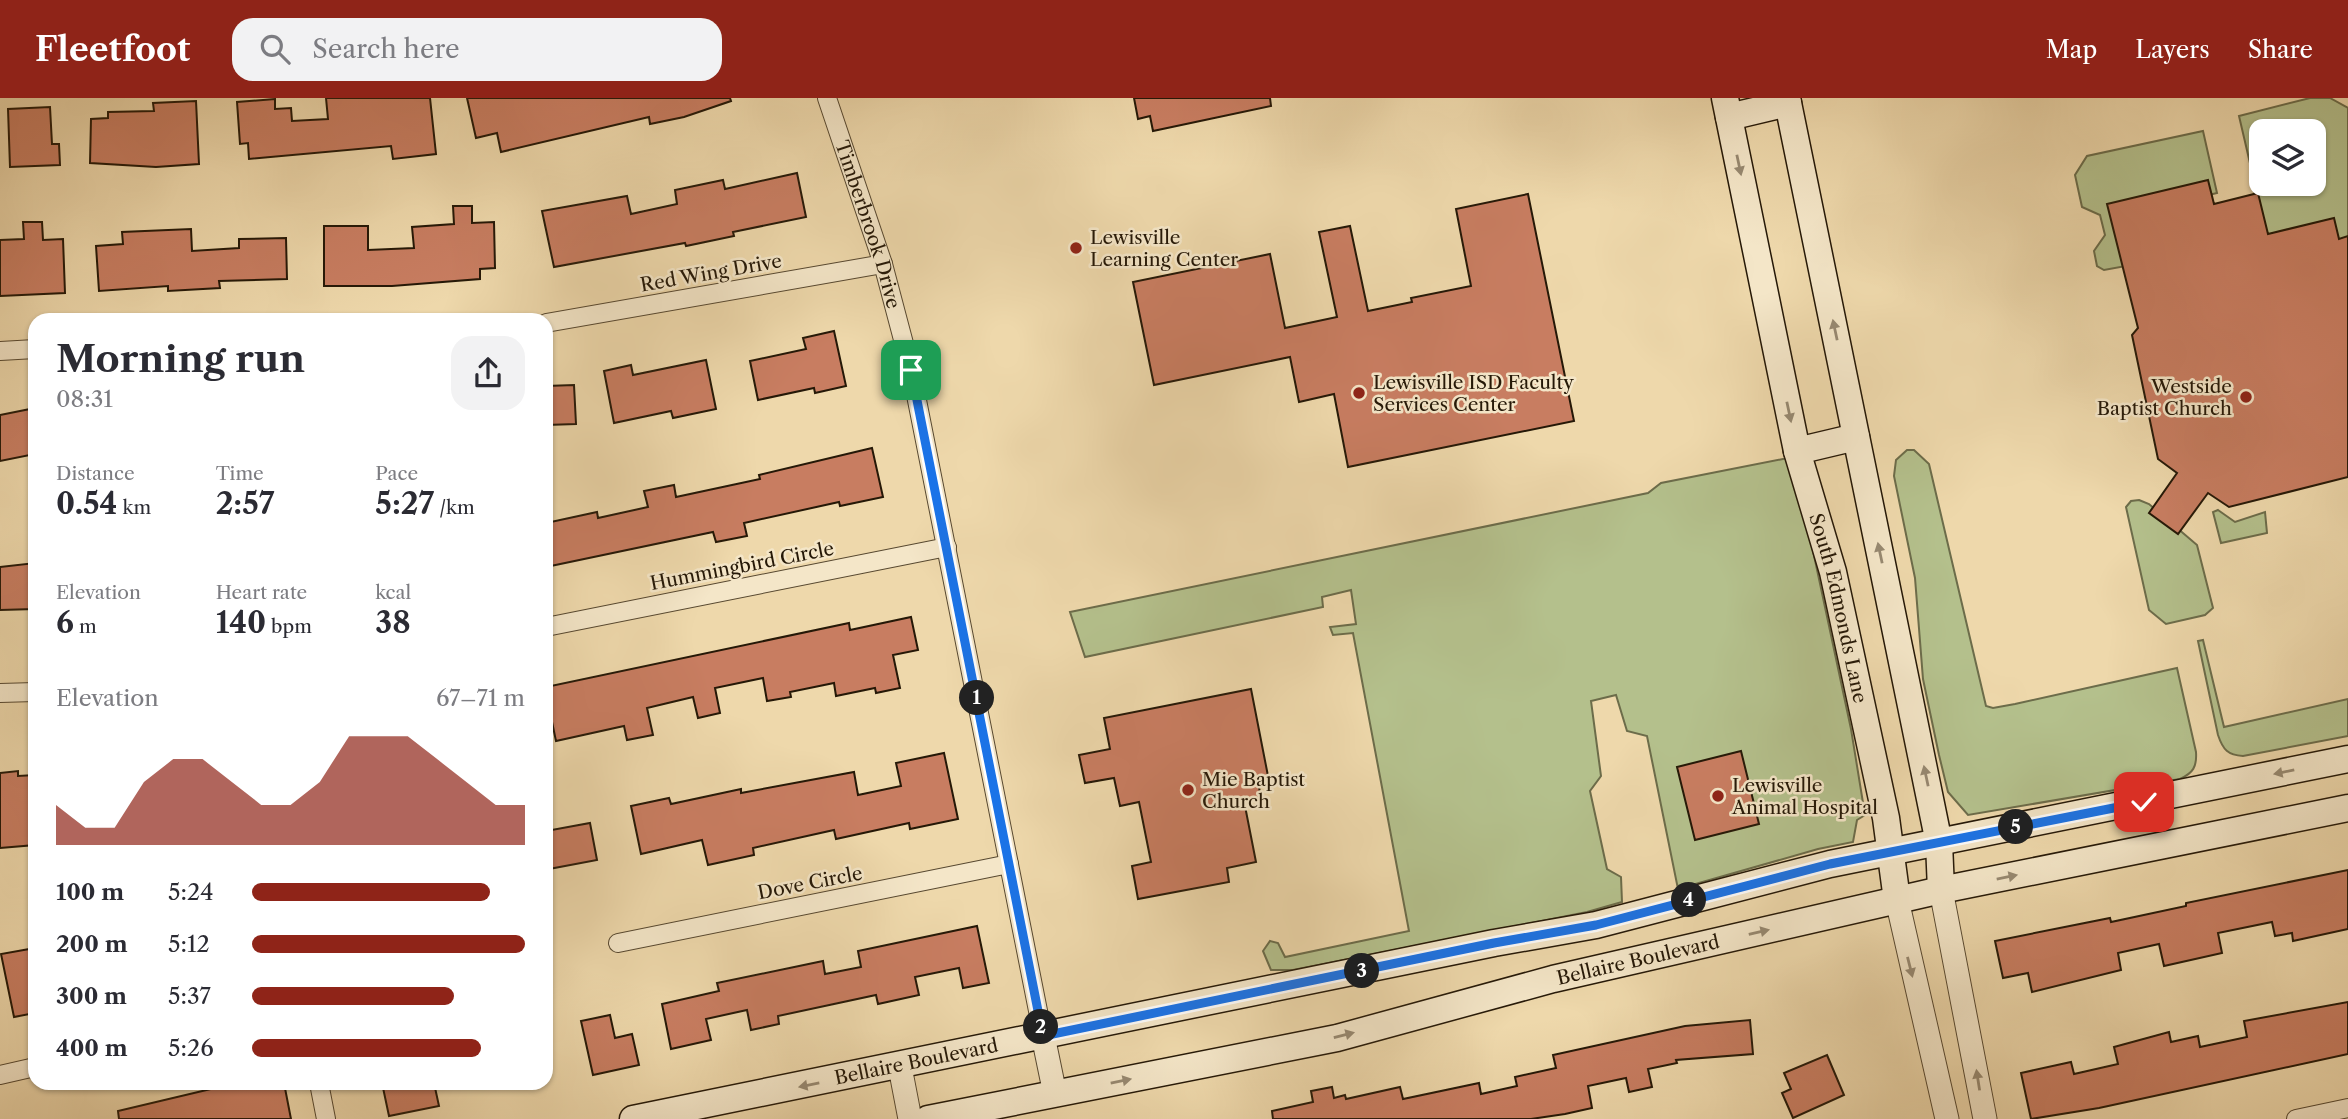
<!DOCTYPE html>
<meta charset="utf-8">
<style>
body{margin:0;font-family:"Libre Caslon Text",serif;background:#f2f2f3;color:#2b2b33;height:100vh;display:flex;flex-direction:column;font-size:26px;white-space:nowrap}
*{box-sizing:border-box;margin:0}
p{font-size:23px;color:#7c7c81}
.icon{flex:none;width:38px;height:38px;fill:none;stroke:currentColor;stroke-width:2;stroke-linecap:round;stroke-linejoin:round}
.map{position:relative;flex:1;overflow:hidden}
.drawer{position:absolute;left:28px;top:215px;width:525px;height:777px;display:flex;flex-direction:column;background:#fff;border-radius:21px;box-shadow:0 2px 5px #0004}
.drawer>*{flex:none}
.buttons{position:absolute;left:2249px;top:21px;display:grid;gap:14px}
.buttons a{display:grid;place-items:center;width:77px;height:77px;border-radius:14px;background:#fff;box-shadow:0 2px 5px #0004;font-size:35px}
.pin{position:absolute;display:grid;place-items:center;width:60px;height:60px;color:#fff;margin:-30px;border-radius:14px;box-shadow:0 4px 10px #0006}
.km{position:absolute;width:35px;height:35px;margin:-18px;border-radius:50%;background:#222;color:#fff;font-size:19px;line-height:35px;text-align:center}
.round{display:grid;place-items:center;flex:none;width:74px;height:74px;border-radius:21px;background:#f2f2f3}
.summary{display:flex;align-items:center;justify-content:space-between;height:119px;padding:0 28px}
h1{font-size:38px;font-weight:700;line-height:52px}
.figures{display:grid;grid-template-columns:repeat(3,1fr);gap:10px;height:119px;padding:7px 28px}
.figures div{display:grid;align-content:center}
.figures b{font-size:30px;font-weight:700}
.figures small{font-size:19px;font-weight:400}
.figures p{font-size:19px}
.chart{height:196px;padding:14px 28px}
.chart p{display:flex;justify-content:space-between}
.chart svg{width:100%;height:126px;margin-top:7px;fill:#8f2418;opacity:.7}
ul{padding:0 28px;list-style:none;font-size:23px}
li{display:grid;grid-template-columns:112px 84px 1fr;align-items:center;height:52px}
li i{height:18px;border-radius:9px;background:#8f2418}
header{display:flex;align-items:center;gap:42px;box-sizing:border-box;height:98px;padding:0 35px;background:#8f2418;color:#fff}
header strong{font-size:33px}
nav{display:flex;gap:38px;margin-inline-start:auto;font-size:24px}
.search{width:490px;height:63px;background:#f2f2f3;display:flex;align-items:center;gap:18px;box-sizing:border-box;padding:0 24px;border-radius:21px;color:#7c7c81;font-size:26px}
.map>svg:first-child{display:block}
.green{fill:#b4c08c;stroke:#6c6c4a;stroke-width:2;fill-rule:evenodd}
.building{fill:#c87d61;stroke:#251807;stroke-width:2}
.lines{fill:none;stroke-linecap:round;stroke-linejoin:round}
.minor-casing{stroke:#574830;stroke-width:20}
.tertiary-casing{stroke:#574830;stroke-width:25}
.secondary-casing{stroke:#251807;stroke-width:29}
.minor{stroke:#f4e6c8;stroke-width:18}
.tertiary{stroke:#f4e6c8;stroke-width:23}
.secondary{stroke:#f4e6c8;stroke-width:26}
.oneway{fill:#978971}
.route-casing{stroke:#fff;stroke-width:14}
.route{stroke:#1a73e8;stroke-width:9}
.poi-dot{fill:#8f2418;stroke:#f4e6c8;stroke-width:2.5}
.labels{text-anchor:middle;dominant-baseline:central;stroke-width:5;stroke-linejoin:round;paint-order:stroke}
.street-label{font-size:19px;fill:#251807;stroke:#f4e6c8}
.poi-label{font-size:19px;fill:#251807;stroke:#f4e6c8;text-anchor:start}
</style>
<header>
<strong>Fleetfoot</strong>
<div class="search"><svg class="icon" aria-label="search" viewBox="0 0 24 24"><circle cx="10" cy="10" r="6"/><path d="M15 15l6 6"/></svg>Search here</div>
<nav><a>Map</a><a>Layers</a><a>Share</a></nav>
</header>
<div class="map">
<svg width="2348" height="1021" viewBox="0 0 2348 1021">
<rect width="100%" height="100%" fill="#eed8ab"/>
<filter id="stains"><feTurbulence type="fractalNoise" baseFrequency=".00286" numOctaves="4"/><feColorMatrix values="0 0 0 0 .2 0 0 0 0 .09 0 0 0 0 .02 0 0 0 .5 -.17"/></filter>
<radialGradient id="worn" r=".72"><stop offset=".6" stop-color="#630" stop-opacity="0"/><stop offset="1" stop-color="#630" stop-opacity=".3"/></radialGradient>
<!-- green -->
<g class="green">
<path d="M2310,0H2330L2348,10V191L2238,137L2256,91L2239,18ZM2261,33H2314V86H2261Z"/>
<polygon points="2203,33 2217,95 2118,119 2126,168 2104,172 2097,168 2094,153 2105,137 2100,117 2082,109 2075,77 2087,58"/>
<path d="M1907,352H1914L1929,366L1986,608L1993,610L2015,606L2177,570L2196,654C2197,669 2193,675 2180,681L1968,717L1948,694L1939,657L1923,581L1915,480L1894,378L1896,362Z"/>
<polygon points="1793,359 1851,631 1865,717 1857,722 1853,744 1818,751 1678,791 1647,638 1627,633 1616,597 1591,603 1601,678 1590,693 1607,771 1621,779 1622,804 1587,814 1293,872 1271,872 1263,853 1270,843 1278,845 1285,859 1409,833 1353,535 1333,537 1330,529 1356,526 1351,492 1322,499 1323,509 1085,559 1070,514 1648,395 1661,385"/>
<polygon points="2139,402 2149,406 2197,447 2213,510 2205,517 2166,526 2149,512 2126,409 2131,403"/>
<polygon points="2218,412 2235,424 2265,414 2267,435 2221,445 2213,414"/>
<path d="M2203,542L2224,629L2348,601V638L2243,658C2228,657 2223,652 2218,637L2198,543Z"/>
</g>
<!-- building -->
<g class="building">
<polygon points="326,0 430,0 436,56 393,61 391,48 249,61 248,45 240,46 237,4 275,1 275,11 291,10 292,23 328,21"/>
<polygon points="467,0 730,0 731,3 684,19 650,26 649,19 501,54 497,35 476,40"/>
<polygon points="1134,0 1270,0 1271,8 1153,33 1150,18 1138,21"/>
<polygon points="196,3 199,66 156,69 90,65 91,21 108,20 108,14 154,13 153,5"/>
<polygon points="50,9 52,46 59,46 60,67 10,69 8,11"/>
<polygon points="797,75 806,119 733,134 734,138 686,148 685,145 554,169 542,113 627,98 631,116 677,106 675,92 723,82 725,91"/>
<polygon points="2208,82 2214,106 2258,95 2268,136 2334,120 2339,141 2348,138 2348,379 2229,409 2208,395 2178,436 2149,415 2177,375 2158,361 2132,237 2138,230 2107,106"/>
<polygon points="1528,96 1574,323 1348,369 1334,296 1299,304 1290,259 1154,287 1133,184 1270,156 1285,230 1337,219 1319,134 1350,128 1368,213 1412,204 1411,200 1471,188 1456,111"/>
<polygon points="453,108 472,108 472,125 494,124 495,170 480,171 480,181 392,188 324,188 324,128 368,128 368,152 414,150 412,129 454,126"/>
<polygon points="23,124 42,124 43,142 63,141 65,195 0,198 0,142 24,141"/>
<polygon points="191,131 192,153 239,150 239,141 286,140 287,181 219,183 220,190 168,193 168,188 99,193 96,148 123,146 122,134"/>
<polygon points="834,233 846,288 815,295 814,290 758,302 750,263 806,251 803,240"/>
<polygon points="706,262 716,311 673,320 671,313 614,325 604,273 631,267 633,277"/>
<polygon points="574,287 576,326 546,327 546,288"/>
<polygon points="35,310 35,356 0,363 0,317"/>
<polygon points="872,350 883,399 840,408 839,404 744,425 747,438 716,444 713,434 546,469 546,425 597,414 598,420 648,409 644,393 674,387 676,399 760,381 759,377"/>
<polygon points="35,465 35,511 0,512 0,469"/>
<polygon points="911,519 918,552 893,557 900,590 876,595 875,590 836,598 834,585 790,594 791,599 767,603 763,580 715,590 720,615 698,620 693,599 647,610 653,637 627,642 624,628 556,643 552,624 546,625 546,589 849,525 850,532"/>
<polygon points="1251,591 1268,678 1257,680 1261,699 1244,703 1256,764 1227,770 1229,784 1138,801 1132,768 1151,764 1139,704 1120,708 1114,680 1085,685 1079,657 1110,651 1104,620"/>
<polygon points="1741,653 1759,726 1695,742 1677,669"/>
<polygon points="944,655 958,721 910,731 909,725 836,741 834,732 753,750 754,757 708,767 702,742 641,756 631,708 669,700 671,706 741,691 741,695 854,674 858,697 901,688 896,665"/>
<polygon points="18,673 18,678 35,677 35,747 0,750 0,675"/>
<polygon points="590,725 597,762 549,771 546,733"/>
<polygon points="2348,772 2348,831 2293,843 2292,835 2275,838 2272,824 2218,835 2222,855 2164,868 2159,846 2118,855 2121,872 2032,894 2028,875 2003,880 1995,843 2110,820 2111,824 2186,808 2186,805"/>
<polygon points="977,828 989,885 963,890 959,870 915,879 919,897 878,906 876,897 778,918 779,926 751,932 747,912 706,921 711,942 671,951 662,906 719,893 717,885 823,863 825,876 861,869 858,853"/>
<polygon points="35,850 35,915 14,919 1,856"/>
<polygon points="2348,904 2348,956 2099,1010 2031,1021 2021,975 2071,964 2074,976 2118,966 2114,949 2169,934 2171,944 2198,938 2200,949 2247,939 2244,923"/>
<polygon points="610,917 615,940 632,936 639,967 593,977 581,923"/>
<polygon points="1750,922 1753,956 1676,962 1677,965 1648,971 1652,989 1629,994 1626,980 1588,988 1592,1010 1565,1016 1531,1021 1273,1021 1272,1013 1313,1004 1311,993 1332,989 1334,1000 1345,997 1346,1001 1400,989 1403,1001 1479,985 1481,996 1517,988 1515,979 1556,970 1553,957 1685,928"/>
<polygon points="1827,957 1844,997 1793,1020 1782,995 1791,991 1784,975"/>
<polygon points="236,985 284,985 291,1021 119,1021 118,1013"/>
<polygon points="382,985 434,985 439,1008 389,1018"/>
</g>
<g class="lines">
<!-- minor casing -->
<g class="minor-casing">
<g id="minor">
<path id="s1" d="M827,0L883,166L911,272L1043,938"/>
<polyline points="546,225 883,166"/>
<polyline points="0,253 35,251"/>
<polyline points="546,529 947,449"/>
<polyline points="0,595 35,594"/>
<polyline points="618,845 1009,766"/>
<polyline points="0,977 35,969"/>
<polyline points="319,985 326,1021"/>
<polyline points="2296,1021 2348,1010"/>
</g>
</g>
<!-- tertiary casing -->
<g class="tertiary-casing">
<g id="tertiary">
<polyline points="1941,792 1985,1021"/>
<polyline points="1897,802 1947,1021"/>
<polyline points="1043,938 1055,996"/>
<polyline points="900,969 910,1021"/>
</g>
</g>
<!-- secondary casing -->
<g class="secondary-casing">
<g id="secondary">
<path id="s2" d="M1725,0L1797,353L1833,474L1886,720L1897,802"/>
<polyline points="1787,0 1939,745 1941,792"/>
<polyline points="1729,19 1788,5"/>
<polyline points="1797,353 1856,339"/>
<path id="s3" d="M633,1021L1494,845L1596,827L1830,766L2348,661"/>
<path id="s4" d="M928,1021L1337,940L1553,881L1941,792L2348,710"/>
</g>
</g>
<!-- minor -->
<use href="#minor" class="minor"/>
<!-- tertiary -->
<use href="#tertiary" class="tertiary"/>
<!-- secondary -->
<use href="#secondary" class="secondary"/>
</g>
<!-- one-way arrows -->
<defs><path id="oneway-solid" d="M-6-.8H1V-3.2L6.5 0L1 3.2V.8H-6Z" transform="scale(1.75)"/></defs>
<g class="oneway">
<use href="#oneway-solid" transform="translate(1739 67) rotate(78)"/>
<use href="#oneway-solid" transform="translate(1835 232) rotate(-102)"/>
<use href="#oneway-solid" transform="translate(1789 314) rotate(78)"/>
<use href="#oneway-solid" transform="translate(1880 455) rotate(-102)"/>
<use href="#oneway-solid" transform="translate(2284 674) rotate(168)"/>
<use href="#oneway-solid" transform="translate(1926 678) rotate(-102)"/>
<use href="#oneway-solid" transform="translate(2007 779) rotate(-11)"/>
<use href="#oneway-solid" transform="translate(1759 834) rotate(-13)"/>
<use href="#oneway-solid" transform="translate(1910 869) rotate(76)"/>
<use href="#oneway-solid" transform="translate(1344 937) rotate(-14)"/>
<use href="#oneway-solid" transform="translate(1978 982) rotate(-99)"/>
<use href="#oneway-solid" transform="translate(1121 983) rotate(-11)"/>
<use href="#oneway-solid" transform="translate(809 987) rotate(169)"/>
</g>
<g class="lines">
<!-- route casing -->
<g class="route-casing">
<polyline id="route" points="911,272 1043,938 1494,845 1596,827 1830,766 2144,704"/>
</g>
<!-- route -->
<use href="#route" class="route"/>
</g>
<!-- markers -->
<g class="poi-dot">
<circle cx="1076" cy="150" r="7"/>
<circle cx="1359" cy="295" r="7"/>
<circle cx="2246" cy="299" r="7"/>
<circle cx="1188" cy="692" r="7"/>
<circle cx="1718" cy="698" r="7"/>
</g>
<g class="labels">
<!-- street labels -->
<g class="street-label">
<text stroke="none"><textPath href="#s1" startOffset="133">Timberbrook Drive</textPath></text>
<text transform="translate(711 175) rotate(-10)">Red Wing Drive</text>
<text transform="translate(742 468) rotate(-11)">Hummingbird Circle</text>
<text stroke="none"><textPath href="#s2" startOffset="523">South Edmonds Lane</textPath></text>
<text transform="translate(810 785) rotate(-11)">Dove Circle</text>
<text stroke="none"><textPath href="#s4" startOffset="728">Bellaire Boulevard</textPath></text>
<text stroke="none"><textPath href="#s3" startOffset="289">Bellaire Boulevard</textPath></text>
</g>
<!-- poi labels -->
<g class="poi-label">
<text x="1090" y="139">Lewisville<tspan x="1090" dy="22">Learning Center</tspan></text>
<text x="1373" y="284">Lewisville ISD Faculty<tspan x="1373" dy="22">Services Center</tspan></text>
<text x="2232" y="288" text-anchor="end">Westside<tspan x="2232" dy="22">Baptist Church</tspan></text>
<text x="1202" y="681">Mie Baptist<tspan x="1202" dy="22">Church</tspan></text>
<text x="1732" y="687">Lewisville<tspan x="1732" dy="22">Animal Hospital</tspan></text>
</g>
</g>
<rect width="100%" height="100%" filter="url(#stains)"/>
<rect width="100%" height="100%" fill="url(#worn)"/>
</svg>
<div class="buttons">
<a><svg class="icon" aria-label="layers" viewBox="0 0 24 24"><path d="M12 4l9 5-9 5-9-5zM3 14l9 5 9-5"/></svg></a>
</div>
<div class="pin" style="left:911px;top:272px;background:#1e9e55"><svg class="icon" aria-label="arrive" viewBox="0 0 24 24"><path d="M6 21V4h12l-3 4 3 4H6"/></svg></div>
<div class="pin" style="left:2144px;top:704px;background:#d93025"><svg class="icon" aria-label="check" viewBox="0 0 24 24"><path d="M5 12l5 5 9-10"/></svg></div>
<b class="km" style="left:977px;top:600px">1</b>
<b class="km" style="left:1041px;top:929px">2</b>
<b class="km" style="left:1362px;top:873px">3</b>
<b class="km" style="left:1689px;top:802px">4</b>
<b class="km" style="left:2016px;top:729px">5</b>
<section class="drawer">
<div class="summary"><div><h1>Morning run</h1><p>08:31</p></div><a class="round"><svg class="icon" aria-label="share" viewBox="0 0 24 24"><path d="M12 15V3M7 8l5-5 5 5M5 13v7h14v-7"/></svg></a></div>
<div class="figures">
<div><p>Distance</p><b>0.54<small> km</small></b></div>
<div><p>Time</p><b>2:57</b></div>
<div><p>Pace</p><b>5:27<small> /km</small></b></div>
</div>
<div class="figures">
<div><p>Elevation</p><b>6<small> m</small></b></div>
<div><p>Heart rate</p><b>140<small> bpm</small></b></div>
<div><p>kcal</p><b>38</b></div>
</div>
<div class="chart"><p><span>Elevation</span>67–71 m</p>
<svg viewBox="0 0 160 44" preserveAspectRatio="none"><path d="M0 44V30L10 38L20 38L30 22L40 14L50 14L60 22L70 30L80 30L90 22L100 6L110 6L120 6L130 14L140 22L150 30L160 30V44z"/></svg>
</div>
<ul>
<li><b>100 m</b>5:24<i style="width:87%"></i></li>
<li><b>200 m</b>5:12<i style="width:100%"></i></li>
<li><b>300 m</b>5:37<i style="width:74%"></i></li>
<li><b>400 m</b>5:26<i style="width:84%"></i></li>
</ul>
</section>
</div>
